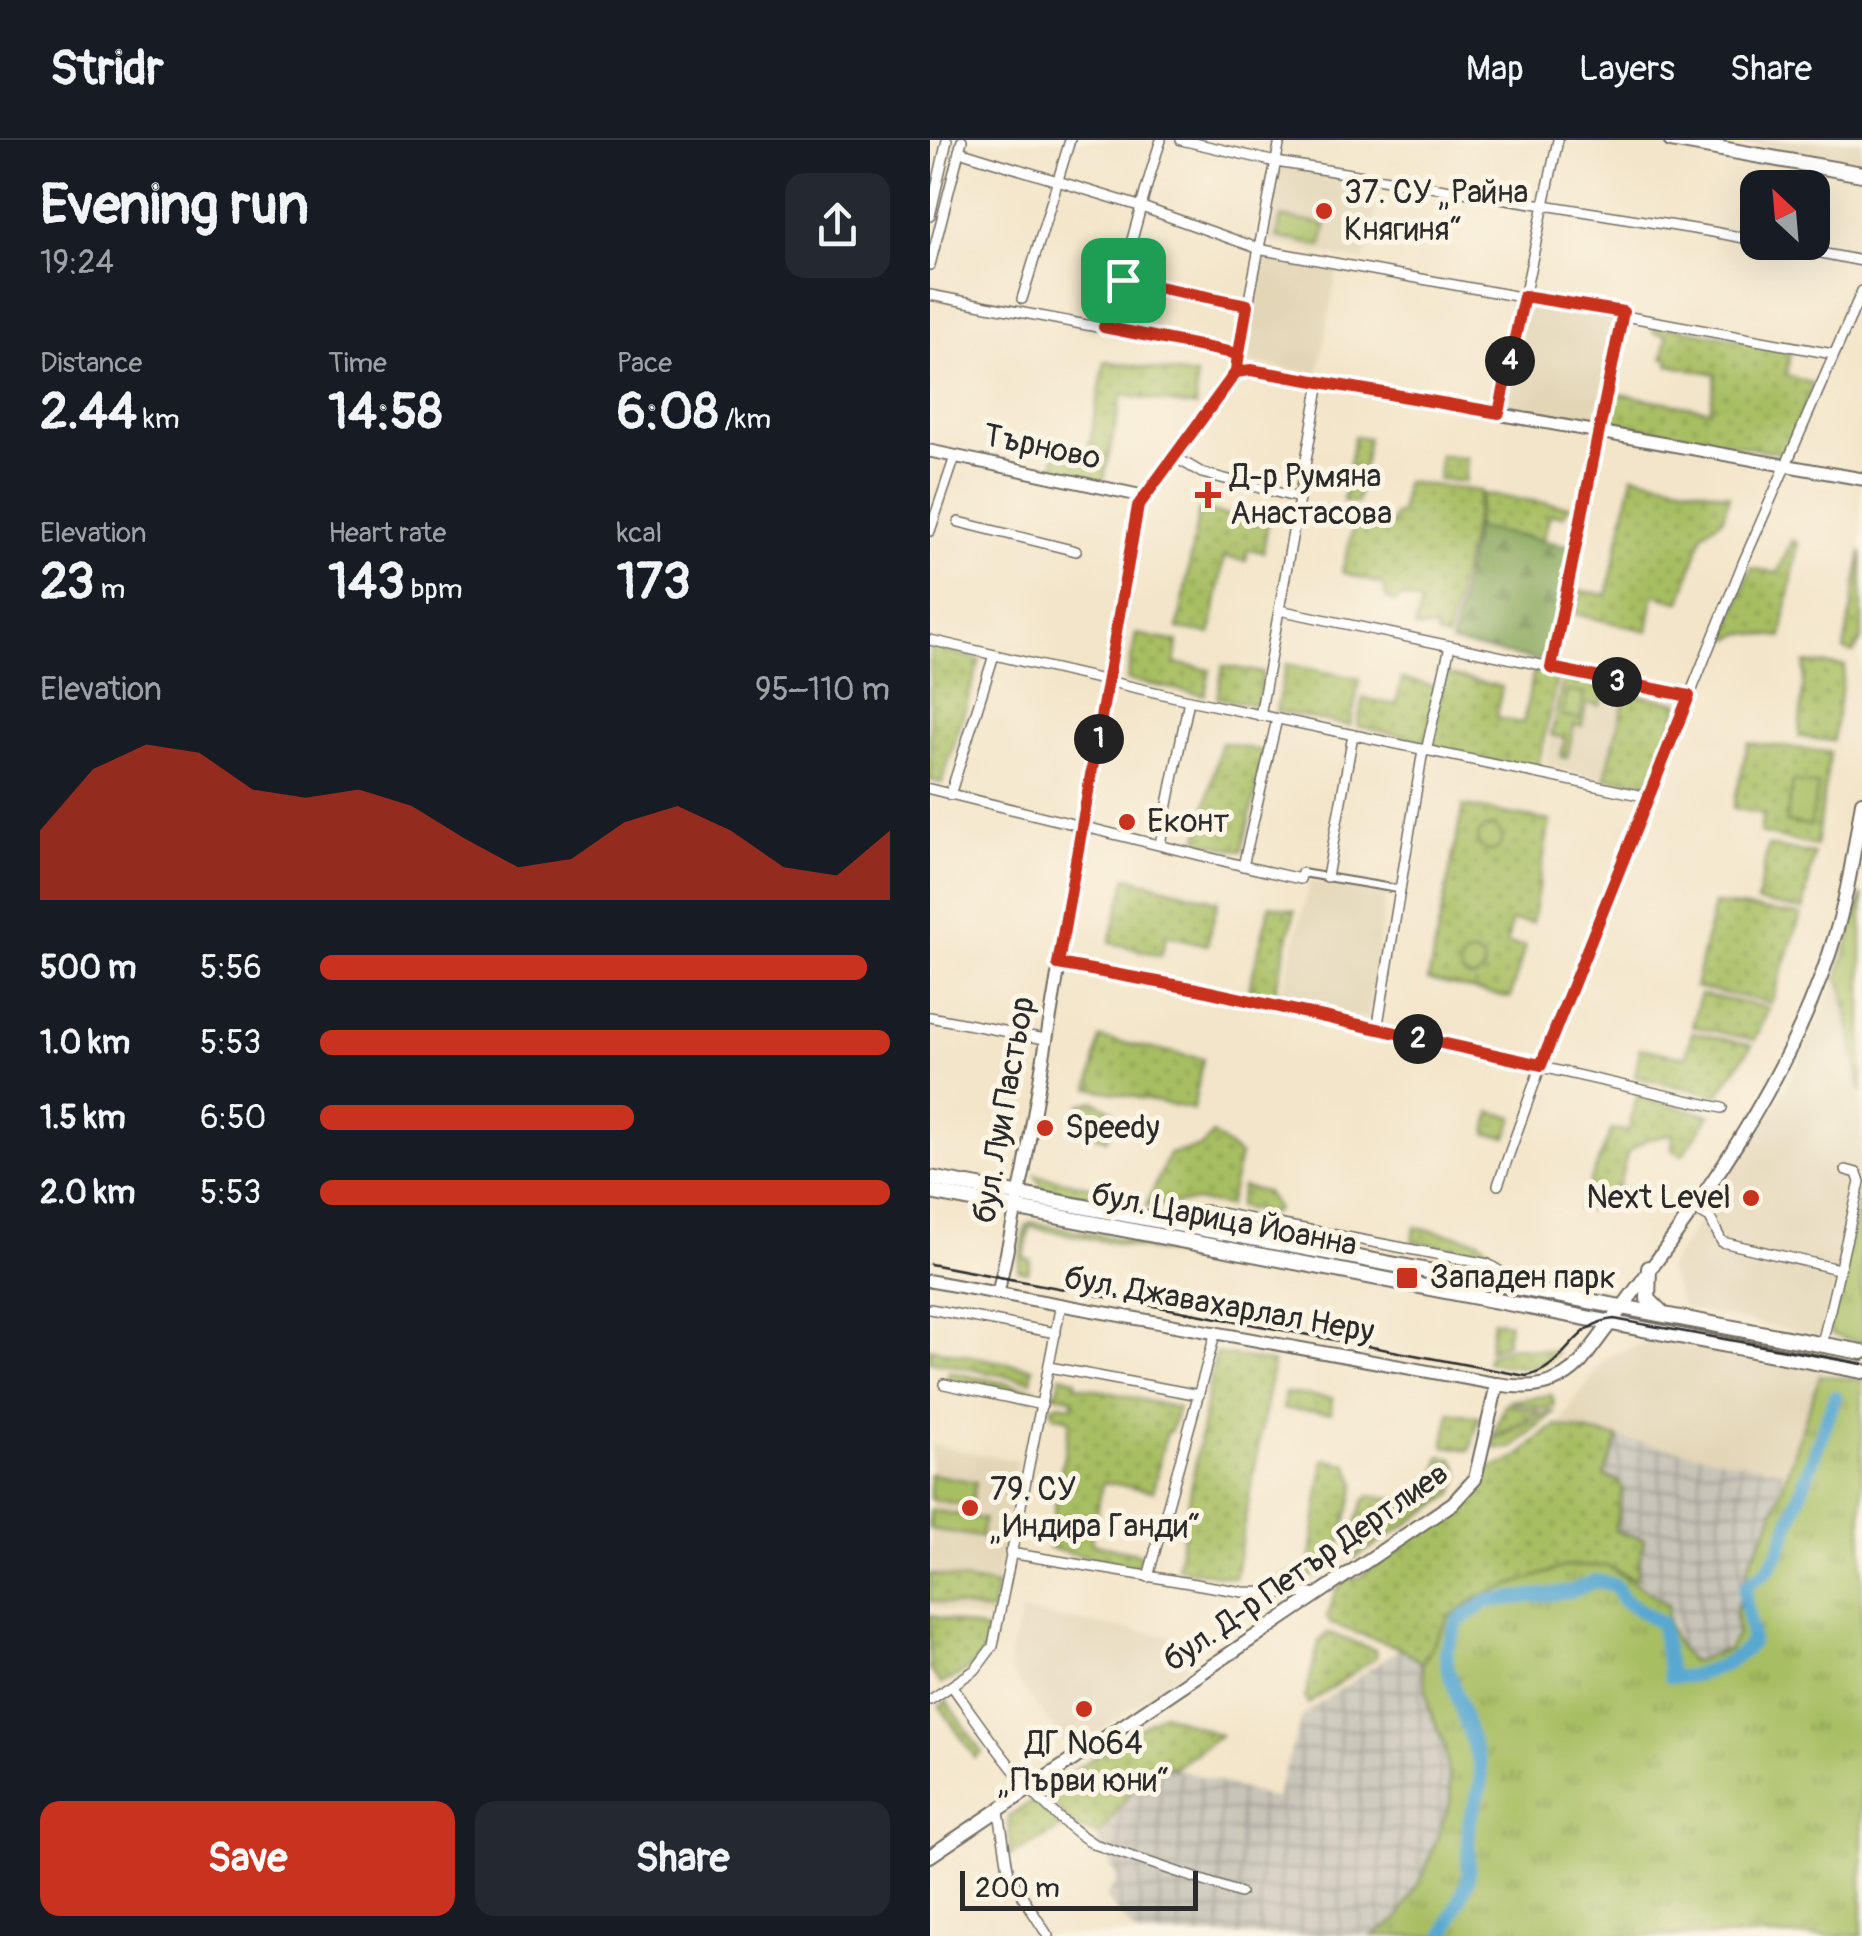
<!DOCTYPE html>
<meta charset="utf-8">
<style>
body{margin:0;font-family:Pangolin,sans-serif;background:#242831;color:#f1f3f6;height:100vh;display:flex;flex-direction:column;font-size:38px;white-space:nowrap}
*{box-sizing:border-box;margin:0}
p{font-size:32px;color:#9ea1a6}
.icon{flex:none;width:55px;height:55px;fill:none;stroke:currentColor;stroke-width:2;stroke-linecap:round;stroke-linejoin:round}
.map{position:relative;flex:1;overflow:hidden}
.sheet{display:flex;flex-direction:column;background:#171b24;width:930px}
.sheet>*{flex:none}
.needle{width:65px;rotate:334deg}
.buttons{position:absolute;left:810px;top:30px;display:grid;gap:20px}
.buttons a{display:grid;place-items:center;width:90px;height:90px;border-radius:20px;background:#171b24;box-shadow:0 10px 40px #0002;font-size:50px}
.scale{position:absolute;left:30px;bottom:25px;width:238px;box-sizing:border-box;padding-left:10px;border:5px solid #2b2b2b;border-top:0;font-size:28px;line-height:35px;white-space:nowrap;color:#2b2b2b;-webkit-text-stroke:8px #fcf5e5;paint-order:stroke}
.pin{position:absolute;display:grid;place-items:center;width:85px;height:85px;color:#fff;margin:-42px;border-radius:20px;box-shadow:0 5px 15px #0006}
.km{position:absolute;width:50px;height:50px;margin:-25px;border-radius:50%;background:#222;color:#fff;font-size:28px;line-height:50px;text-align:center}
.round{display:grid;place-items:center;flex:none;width:105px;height:105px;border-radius:20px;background:#242831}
.overview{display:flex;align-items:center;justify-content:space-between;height:170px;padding:0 40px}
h1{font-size:55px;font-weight:800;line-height:75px}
.stats{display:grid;grid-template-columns:repeat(3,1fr);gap:15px;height:170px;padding:10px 40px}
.stats div{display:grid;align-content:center}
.stats b{font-size:50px;font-weight:800}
.stats small{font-size:28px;font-weight:400}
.stats p{font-size:28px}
.chart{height:280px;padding:20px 40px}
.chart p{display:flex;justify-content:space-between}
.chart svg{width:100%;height:180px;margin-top:10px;fill:#c8321e;opacity:.7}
.cta{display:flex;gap:20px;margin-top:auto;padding:20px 40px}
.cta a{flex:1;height:115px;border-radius:20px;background:#c8321e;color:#fff;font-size:40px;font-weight:800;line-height:115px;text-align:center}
.cta a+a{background:#242831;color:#f1f3f6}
ul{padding:0 40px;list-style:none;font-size:32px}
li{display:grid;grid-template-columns:160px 120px 1fr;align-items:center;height:75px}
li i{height:25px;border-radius:12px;background:#c8321e}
header{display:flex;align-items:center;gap:60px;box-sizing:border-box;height:140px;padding:0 50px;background:#171b24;border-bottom:2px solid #363941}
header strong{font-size:48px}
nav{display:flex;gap:55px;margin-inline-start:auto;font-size:35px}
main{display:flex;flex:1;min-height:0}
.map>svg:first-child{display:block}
.built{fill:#e3d6b7}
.industrial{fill:url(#industrial-grid)}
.grass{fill:url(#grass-dots);stroke:#697446;stroke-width:2.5}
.forest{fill:url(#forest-firs);stroke:#586842;stroke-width:2.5}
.park{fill:url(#park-tufts);stroke:#697446;stroke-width:2.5}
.pitch{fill:#a7be62;stroke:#697446;stroke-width:2.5}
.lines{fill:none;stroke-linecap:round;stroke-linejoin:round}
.river{stroke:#58a8d2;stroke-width:14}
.pedestrian-casing{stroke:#716c62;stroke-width:10}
.minor-casing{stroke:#716c62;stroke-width:12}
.tertiary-casing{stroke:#716c62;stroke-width:15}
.secondary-casing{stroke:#716c62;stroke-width:16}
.primary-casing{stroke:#716c62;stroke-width:18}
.pedestrian{stroke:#fff;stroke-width:6}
.minor{stroke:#fff;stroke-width:9}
.tertiary{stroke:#fff;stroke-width:11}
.secondary{stroke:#fff;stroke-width:12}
.primary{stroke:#fff;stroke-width:14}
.tram{stroke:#2b2b2b;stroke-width:2.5}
.route-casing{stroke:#fff;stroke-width:20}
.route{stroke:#c8321e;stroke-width:12}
.poi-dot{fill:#c8321e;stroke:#fcf5e5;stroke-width:4}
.labels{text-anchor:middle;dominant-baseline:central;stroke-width:10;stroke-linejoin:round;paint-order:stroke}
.poi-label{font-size:32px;fill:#2b2b2b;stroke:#fcf5e5;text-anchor:start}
.street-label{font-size:32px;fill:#2b2b2b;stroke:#fcf5e5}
</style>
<header>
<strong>Stridr</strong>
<nav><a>Map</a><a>Layers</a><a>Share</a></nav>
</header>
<main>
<section class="sheet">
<div class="overview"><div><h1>Evening run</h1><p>19:24</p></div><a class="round"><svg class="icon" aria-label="share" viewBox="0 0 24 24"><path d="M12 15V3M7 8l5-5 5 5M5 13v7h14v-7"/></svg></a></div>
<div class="stats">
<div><p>Distance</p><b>2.44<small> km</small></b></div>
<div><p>Time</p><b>14:58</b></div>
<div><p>Pace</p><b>6:08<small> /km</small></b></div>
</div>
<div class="stats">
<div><p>Elevation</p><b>23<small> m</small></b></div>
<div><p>Heart rate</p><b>143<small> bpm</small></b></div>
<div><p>kcal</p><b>173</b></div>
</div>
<div class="chart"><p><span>Elevation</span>95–110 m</p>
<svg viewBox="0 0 160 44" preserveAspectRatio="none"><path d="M0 44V27L10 12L20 6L30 8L40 17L50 19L60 17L70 21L80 29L90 36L100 34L110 25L120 21L130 27L140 36L150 38L160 27V44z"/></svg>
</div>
<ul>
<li><b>500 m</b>5:56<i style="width:96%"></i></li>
<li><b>1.0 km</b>5:53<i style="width:100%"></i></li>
<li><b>1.5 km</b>6:50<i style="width:55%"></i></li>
<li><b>2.0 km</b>5:53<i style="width:100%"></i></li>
</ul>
<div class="cta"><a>Save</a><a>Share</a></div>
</section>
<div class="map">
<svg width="932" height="1796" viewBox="0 0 932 1796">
<defs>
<pattern id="industrial-grid" width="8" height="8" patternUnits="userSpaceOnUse" patternTransform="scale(2.5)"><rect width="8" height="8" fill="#c8c4b8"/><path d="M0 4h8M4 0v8" fill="none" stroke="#a39f96"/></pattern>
<pattern id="grass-dots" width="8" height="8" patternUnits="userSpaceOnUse" patternTransform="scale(2.5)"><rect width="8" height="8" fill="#a7be62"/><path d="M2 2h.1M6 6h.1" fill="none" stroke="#889b51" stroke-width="1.8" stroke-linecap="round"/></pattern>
<pattern id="forest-firs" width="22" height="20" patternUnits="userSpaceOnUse" patternTransform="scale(2.5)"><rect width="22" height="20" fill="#85a558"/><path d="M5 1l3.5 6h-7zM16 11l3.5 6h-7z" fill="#6d8749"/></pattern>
<pattern id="park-tufts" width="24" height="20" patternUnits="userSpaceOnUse" patternTransform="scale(2.5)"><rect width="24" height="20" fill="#a7be62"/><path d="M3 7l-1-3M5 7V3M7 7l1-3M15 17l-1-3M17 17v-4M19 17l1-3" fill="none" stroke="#889b51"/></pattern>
</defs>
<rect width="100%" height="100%" fill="#fcf5e5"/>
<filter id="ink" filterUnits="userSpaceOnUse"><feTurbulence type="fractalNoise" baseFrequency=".01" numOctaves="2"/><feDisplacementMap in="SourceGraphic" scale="20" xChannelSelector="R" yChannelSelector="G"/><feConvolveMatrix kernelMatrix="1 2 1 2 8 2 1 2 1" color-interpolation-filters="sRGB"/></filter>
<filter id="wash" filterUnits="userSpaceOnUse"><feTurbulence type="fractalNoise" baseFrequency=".0048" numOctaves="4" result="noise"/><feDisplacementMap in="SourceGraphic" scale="40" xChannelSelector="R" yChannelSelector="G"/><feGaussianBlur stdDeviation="2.25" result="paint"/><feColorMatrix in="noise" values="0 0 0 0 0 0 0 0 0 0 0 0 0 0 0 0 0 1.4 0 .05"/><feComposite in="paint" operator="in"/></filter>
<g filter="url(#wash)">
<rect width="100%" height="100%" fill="#f3e5c9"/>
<!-- built -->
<g class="built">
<polygon points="799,0 932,0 932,22 865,11"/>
<polygon points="349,26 453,41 434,122 335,101"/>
<polygon points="332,113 408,129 388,235 314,222 311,216"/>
<polygon points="597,163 686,179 666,284 578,268"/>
<polygon points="632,535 752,560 716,649 615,626"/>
<polygon points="380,742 456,753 438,879 349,862"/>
<polygon points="907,840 912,843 932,953 932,1053 890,1196 754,1169 737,1130 854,953"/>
<polygon points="721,1201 894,1227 854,1331 627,1286 677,1216"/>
<polygon points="0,1304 87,1321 61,1482 0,1468"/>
<polygon points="92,1472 245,1497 259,1526 141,1611 80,1532 80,1514"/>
</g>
<!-- industrial -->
<g class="industrial">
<polygon points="689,1298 854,1331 838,1388 820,1421 805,1473 807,1494 791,1512 763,1522 750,1512 738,1464 706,1440 714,1399 685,1391 674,1336"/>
<polygon points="470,1508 492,1523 498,1566 515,1607 521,1659 493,1736 467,1780 442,1796 208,1796 175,1758 188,1740 168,1701 223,1622 345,1659 373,1575"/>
</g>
<!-- grass -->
<g class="grass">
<polygon points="725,184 861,209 856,235 883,244 855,314 679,282 684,253 780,270 786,234 738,225 739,219 733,218 737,195 723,192"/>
<polygon points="175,221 266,236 266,267 192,255 173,343 123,334 125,315 157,319"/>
<polygon points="424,296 438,298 427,363 413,361"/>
<polygon points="510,315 537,318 535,342 508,339"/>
<polygon points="703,335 799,355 793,378 773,393 751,462 724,454 718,491 645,474 649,450 677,455"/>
<polygon points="475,342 551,351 517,499 507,496 506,489 485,488 491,463 473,457 465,462 457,459 453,445 412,432 425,381 461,384 465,374 470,374"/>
<polygon points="552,354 639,366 633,376 620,374 613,400 545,388"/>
<polygon points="269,370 338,382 333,412 318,409 316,421 294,417 281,494 248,489"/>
<polygon points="862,400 868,403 852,497 814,493 795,501 821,428 848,433"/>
<polygon points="932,411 932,499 923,513 914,510"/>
<polygon points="206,494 248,502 245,523 280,530 275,555 197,540"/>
<polygon points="0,505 50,520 12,643 0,640"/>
<polygon points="875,523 915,526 903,601 869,597"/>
<polygon points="356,524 430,539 420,586 346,571"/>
<polygon points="293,526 333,533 327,565 287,558"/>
<polygon points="604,530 628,534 607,631 499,608 515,534 572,547 566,578 593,583"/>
<polygon points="633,538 675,546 670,566 657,563 652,586 644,585 637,618 631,617 635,598 621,595"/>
<polygon points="472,539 508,547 496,601 427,586 433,558 466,565"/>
<polygon points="696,554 750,563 720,642 675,638"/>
<polygon points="291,602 335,612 312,711 268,701"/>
<polygon points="818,603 900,612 886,706 830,693 833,674 803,668"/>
<polygon points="533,666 620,681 602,783 581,781 577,804 595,806 580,858 498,840"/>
<polygon points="838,706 884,714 873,770 827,762"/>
<polygon points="197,737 288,761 277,805 237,795 231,816 180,802"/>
<polygon points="784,764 871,775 841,863 765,847"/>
<polygon points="340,765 365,771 344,855 319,849"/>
<polygon points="770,854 839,868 825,900 762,886"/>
<polygon points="762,892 822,905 788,955 705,937 710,908 756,917"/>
<polygon points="170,898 273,919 263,969 160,948"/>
<polygon points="707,956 780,975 753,1015 742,1010 743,994 716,1000 698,1012 682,1069 648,1070 682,989 698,991"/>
<polygon points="165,961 183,971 177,999 146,990 151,964"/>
<polygon points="561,972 584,977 577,997 557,994"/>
<polygon points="283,994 310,1016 298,1066 268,1061 216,1067 239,1014 271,1007"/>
<polygon points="106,1035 202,1055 204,1066 113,1050"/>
<polygon points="312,1047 336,1052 347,1069 340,1074 308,1067"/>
<polygon points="102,1082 254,1111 253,1116 100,1087 94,1118 101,1120 98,1132 88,1130 96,1086"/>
<polygon points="485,1087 549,1100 566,1114 482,1101"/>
<polygon points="563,1180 579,1183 576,1203 559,1211"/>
<path d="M581,1206L626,1212C610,1234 581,1226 557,1222L558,1216Z"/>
<polygon points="0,1208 103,1228 101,1241 0,1221"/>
<polygon points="285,1213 343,1223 305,1438 247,1428"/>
<polygon points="19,1232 104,1249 102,1258 17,1242"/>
<polygon points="131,1236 146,1240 146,1245 248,1268 240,1292 236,1292 223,1351 173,1342 161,1403 211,1414 208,1428 118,1408 140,1279 125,1276 121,1268 129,1264 142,1266 144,1259 122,1254 128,1250"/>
<polygon points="355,1253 402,1258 401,1273 353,1269"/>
<polygon points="622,1255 624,1265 615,1269 577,1261"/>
<polygon points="575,1264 610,1272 563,1297"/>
<polygon points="620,1271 624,1272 582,1308 564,1308 561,1301"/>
<polygon points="520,1272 549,1277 540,1310 514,1306"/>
<path d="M627,1286L689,1298L674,1336L687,1340L693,1349L685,1391L714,1399L706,1440L677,1426L634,1427L551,1456L519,1477L492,1523L470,1508L401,1484L397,1478L407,1449L421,1436L424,1440L476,1406L474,1402L526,1368L558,1328C602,1320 596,1300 627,1286Z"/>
<path d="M510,1317L523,1319C533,1333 531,1340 522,1355L425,1418L419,1416L416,1411L434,1361L440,1356L495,1361L505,1356Z"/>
<polygon points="394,1319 418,1324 426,1344 406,1422 388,1435 329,1448 380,1424"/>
<polygon points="0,1434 67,1446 62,1472 0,1461"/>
<path d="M0,1475L57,1491C60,1518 33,1536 10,1544L0,1529Z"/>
<polygon points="398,1493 445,1510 446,1517 378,1564 375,1559 389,1502"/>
<polygon points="17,1561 52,1613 45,1618 10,1566"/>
<polygon points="233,1573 290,1595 244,1628 223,1621 169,1696 140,1685 114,1649"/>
<polygon points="103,1661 115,1665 134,1687 80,1716 79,1676"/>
</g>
<!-- forest -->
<polygon class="forest" points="545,388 641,406 620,523 521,503"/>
<!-- park -->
<g class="park">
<circle cx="560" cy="699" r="12"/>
<polygon points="932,754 932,953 912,843 907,840"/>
<circle cx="542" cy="826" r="12"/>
<polygon points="932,1053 932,1203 903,1195 899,1188"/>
<path d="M890,1235L932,1240V1796H442L467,1780L493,1736L521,1659L515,1607L498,1565L492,1523L519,1477L550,1456L634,1427L677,1426L738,1464C736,1485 746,1509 762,1522L798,1509L807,1494L805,1473L820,1421L838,1388Z"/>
</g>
<!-- pitch -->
<g class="pitch">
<polygon points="351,77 396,85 392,106 347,97"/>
<polygon points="637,551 654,554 650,579 632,576"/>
<polygon points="863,641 888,646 880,686 856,682"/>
<polygon points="0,1334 46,1342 41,1366 0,1359"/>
<polygon points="0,1370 54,1379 51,1397 0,1389"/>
</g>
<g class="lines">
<!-- river -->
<path class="river" d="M514,1796L538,1740L539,1681L551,1645L550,1625L518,1530L516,1511L528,1481L558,1461L640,1452L665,1441L685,1445L693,1460L731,1483L740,1537C768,1538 802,1525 821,1503C823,1481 811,1465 817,1444L837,1431L849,1412L905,1257"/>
</g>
</g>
<g filter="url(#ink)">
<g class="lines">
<!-- pedestrian casing -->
<g class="pedestrian-casing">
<polyline id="pedestrian" points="372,733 468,749"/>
</g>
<!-- minor casing -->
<g class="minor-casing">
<g id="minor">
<polyline points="251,0 346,22 783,92 932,121"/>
<polyline points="29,11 209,66 333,110 903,214"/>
<polyline points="0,76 17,0"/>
<polyline points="0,125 32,0"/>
<polyline points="193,140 317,165"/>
<polyline points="0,155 308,214"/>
<polyline points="92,159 140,0"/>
<path d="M174,187C198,126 210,62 231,0"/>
<polyline points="305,232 350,0"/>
<polyline points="569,273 628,0"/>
<polyline points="243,316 272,333 369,358"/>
<polyline points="29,382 146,411"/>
<polyline points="0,391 25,317"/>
<polyline points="349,470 759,556"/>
<polyline points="0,500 259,560 718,657"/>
<polyline points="621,528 693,172"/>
<polyline points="330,576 390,242"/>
<polyline points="496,611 520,506"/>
<polyline points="0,649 322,728 370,739 372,733"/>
<polyline points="20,655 64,515"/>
<polyline points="230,704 259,560"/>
<polyline points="313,726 347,579"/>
<polyline points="397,737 423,595"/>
<polyline points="128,824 267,849 792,968"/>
<polyline points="0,877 115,899"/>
<polyline points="447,890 493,610"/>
<polyline points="568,1045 611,925 813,423 932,151"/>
<polyline points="762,1068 780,1078 792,1102 908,1129"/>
<polyline points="232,1080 274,1070 558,1124 594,1146"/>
<polyline points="0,1169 126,1193"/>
<polyline points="892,1204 930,1042 927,1033 916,1030"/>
<polyline points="119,1227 269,1255"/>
<polyline points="14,1244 112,1265"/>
<polyline points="80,1413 313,1452 386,1454"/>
<polyline points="218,1437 286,1191"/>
<path d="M22,1546C62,1602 104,1667 164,1704L310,1753"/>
<polyline points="0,1560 45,1530 63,1506 131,1164"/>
<polyline points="69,1672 79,1735 118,1796"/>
</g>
</g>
<!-- tertiary casing -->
<g class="tertiary-casing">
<g id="tertiary">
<polyline points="0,311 213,356"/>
<polyline points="0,1141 567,1244"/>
<polyline points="68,1153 94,1031 208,366 305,232 321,230 932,339"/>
</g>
</g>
<!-- secondary casing -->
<g class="secondary-casing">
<path id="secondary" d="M0,1716L523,1363L545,1339L567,1244C600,1250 628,1247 652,1221C750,1090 861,949 907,789C919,748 925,704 932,662"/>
</g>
<!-- primary casing -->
<g class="primary-casing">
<g id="primary">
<polyline points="741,0 932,34"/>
<polyline points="0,1038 932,1212"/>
<polyline points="0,1052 932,1231"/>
<polyline points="719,1128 718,1159 732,1173"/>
</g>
</g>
<!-- pedestrian -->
<use href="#pedestrian" class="pedestrian"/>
<!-- minor -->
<use href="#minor" class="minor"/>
<!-- tertiary -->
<use href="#tertiary" class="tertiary"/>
<!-- secondary -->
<use href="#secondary" class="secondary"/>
<!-- primary -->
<use href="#primary" class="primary"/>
<!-- tram -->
<path class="tram" d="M0,1124L596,1236C636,1229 642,1183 684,1179L932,1224"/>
</g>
</g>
<g class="lines" filter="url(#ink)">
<!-- route casing -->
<g class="route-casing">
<polyline id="route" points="193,140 317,165 306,232 208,366 128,824 267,849 611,925 759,556 621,528 693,172 594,156 569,273 321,230 306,232 308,214 174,187 193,140"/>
</g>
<!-- route -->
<use href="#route" class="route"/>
</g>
<!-- markers -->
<g class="poi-dot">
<circle cx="394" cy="71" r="10"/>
<path d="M273 340h10v10h10v10h-10v10h-10v-10h-10v-10h10z"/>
<circle cx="197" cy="682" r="10"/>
<circle cx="115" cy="988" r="10"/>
<circle cx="821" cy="1058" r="10"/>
<rect x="465" y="1126" width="24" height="24" rx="5"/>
<circle cx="40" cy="1368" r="10"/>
<circle cx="154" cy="1569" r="10"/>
</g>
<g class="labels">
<!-- poi labels -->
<g class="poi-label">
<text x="414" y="53">37. СУ „Райна<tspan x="414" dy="37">Княгиня“</tspan></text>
<text x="300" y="337">Д-р Румяна<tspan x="300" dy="37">Анастасова</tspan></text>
<text x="217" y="682">Еконт</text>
<text x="135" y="988">Speedy</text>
<text x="801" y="1058" text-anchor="end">Next Level</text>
<text x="500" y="1138">Западен парк</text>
<text x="60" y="1350">79. СУ<tspan x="60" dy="37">„Индира Ганди“</tspan></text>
<text x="154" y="1604" text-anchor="middle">ДГ №64<tspan x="154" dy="37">„Първи юни“</tspan></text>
</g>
<!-- street labels -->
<g class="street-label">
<text transform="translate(112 307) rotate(12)">Търново</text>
<text transform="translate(74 970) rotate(-80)">бул. Луи Пастьор</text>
<text transform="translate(294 1080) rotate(11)">бул. Царица Йоанна</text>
<text transform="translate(289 1165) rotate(10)">бул. Джавахарлал Неру</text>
<text transform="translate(376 1427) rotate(-35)">бул. Д-р Петър Дертлиев</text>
</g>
</g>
</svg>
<div class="buttons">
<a><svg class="needle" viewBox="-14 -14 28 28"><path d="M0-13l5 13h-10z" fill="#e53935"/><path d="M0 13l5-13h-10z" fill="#9ea1a6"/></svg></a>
</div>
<div class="scale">200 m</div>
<div class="pin" style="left:193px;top:140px;background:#1e9e55"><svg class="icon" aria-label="arrive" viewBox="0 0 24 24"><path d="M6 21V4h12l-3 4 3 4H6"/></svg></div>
<b class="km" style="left:169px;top:599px">1</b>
<b class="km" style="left:488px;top:899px">2</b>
<b class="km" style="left:687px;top:542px">3</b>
<b class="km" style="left:580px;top:221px">4</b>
</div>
</main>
